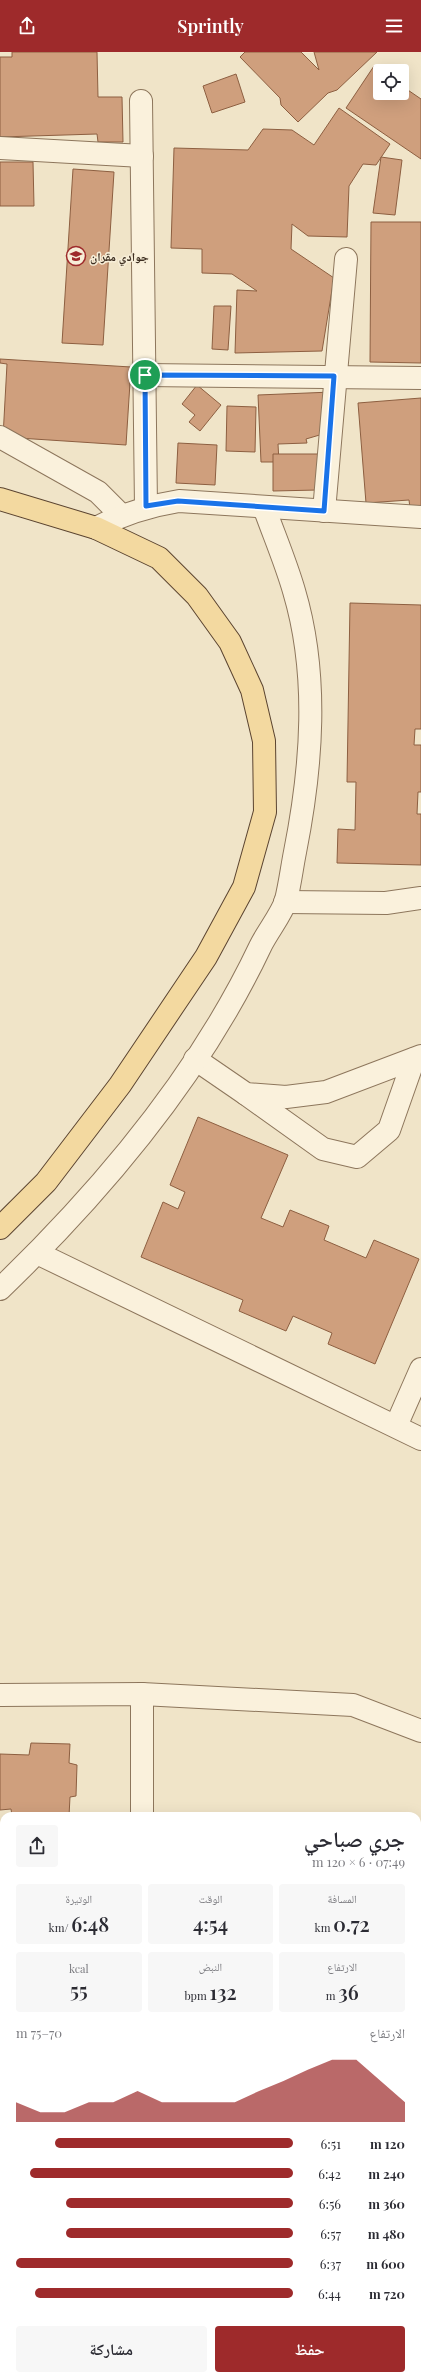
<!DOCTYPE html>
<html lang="ar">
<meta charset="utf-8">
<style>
body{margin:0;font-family:"Playfair Display","Noto Naskh Arabic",serif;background:#f7f7f7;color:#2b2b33;direction:rtl;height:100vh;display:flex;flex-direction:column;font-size:15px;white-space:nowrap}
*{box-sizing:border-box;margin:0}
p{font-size:13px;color:#7c7c81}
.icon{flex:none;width:22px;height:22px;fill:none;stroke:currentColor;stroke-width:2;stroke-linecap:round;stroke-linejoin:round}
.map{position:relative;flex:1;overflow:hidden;direction:ltr}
.details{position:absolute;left:0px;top:1760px;width:421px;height:568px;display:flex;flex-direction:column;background:#fff;border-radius:12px 12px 0 0;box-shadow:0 4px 16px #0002;direction:rtl}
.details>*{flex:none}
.tools{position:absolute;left:373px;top:12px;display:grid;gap:8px}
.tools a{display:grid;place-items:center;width:36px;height:36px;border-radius:4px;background:#fff;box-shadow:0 4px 16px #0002;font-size:20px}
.pin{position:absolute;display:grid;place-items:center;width:34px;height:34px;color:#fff;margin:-17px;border:2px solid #fff;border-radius:50%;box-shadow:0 1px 4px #0007}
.round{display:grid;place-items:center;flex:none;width:42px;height:42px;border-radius:4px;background:#f7f7f7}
.head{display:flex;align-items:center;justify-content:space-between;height:68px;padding:0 16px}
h1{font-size:22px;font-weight:600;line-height:30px}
.stats{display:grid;grid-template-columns:repeat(3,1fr);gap:6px;height:68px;padding:4px 16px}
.stats div{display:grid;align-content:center;border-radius:4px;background:#f7f7f7;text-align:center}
.stats b{font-size:20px;font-weight:600}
.stats small{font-size:11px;font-weight:400}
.stats p{font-size:11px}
.chart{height:112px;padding:8px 16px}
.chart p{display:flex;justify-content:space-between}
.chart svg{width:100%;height:72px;margin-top:4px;fill:#9e2a2b;opacity:.7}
.primary-button{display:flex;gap:8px;margin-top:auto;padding:8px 16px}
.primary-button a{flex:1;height:46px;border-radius:4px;background:#9e2a2b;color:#fff;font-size:16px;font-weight:600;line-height:46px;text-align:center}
.primary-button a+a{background:#f7f7f7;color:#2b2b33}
ul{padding:0 16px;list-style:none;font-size:13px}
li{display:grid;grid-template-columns:64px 48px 1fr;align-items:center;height:30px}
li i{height:10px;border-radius:5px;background:#9e2a2b}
header{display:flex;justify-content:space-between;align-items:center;height:52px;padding:0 16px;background:#9e2a2b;color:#fff;font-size:18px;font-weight:600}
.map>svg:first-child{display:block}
.building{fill:#cf9f7d;stroke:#8d5f41}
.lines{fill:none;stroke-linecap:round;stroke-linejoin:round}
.minor-casing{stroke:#8d765c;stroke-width:24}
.major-casing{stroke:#5b4430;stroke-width:24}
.minor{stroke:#faf1dc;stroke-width:22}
.major{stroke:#f3d9a0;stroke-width:22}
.route-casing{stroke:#fff;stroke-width:8}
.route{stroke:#1a73e8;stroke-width:5}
.labels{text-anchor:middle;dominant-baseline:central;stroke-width:3;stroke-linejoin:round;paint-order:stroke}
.poi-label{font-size:12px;font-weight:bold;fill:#3d2e20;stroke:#f7eed8;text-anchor:start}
</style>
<header><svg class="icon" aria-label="menu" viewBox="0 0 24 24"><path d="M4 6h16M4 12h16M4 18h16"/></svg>Sprintly<svg class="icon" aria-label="share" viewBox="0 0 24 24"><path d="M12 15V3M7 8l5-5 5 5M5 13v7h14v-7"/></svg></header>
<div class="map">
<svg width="421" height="2328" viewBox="0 0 421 2328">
<rect width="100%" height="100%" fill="#f0e4c8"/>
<!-- building -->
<g class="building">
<polygon points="12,0 97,0 98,45 122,45 123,90 98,90 97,82 0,85 0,5 12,5"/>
<polygon points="245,0 301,0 319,18 314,0 377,0 337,38 328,41 298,70 281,53 280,46 240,5"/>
<polygon points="374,14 380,19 380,41 402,41 402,34 421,47 421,107 346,56"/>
<polygon points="236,22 245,50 212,61 203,34"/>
<polygon points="339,56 390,92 376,113 363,112 349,134 347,185 308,184 292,172 291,197 334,226 322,299 235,301 237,238 257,239 232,222 202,221 202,197 171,196 174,96 248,98 263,77 292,78 314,93"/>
<polygon points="381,105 402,108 395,163 373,161"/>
<polygon points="0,110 33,110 34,154 0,154"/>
<polygon points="73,117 114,120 103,293 62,291"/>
<polygon points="371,170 421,170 421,311 370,310"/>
<polygon points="214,254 231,254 228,298 212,297"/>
<polygon points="0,307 131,315 126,393 3,385 7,312 0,311"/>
<polygon points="197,333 221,353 200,379 189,370 195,363 182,352"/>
<polygon points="332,340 323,382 306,387 307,391 278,392 279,410 261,410 258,343"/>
<polygon points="421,346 421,455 410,456 409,448 366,451 358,351"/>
<polygon points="227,354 256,355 255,400 226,399"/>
<polygon points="178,391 217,393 215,433 176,431"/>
<polygon points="273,402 318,402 318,438 273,439"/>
<polygon points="350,551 421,553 421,677 415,677 414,693 421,693 421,740 418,740 417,762 421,762 421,813 337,811 338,777 355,778 356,730 347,730"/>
<polygon points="198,1065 288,1103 261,1166 283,1175 290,1158 329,1174 324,1188 366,1206 374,1188 419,1207 375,1312 328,1292 332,1281 293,1264 286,1279 239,1259 243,1248 141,1205 163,1150 178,1157 185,1140 170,1133"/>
<polygon points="31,1691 70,1692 69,1711 77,1713 76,1744 70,1745 69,1764 12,1764 11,1757 0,1758 0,1702 29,1703"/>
<rect x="0" y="1798" width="4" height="37"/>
<rect x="0" y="1884" width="4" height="39"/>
<polygon points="0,1953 4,1953 4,1982 0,1983"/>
<polygon points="4,2033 4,2072 0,2073 0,2034"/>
<polygon points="421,2181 421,2217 417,2213 417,2185"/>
<polygon points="0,2299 4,2305 4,2324 6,2324 2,2328 0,2328"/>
<polygon points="128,2324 137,2324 141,2328 123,2328"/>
</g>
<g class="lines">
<!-- minor casing -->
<g class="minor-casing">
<g id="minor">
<polyline points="141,49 146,455"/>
<polyline points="0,96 142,104"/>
<polyline points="145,323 421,326"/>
<polyline points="0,385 98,440 121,463"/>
<polyline points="324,459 346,207"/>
<path d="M96,476C123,462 148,454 179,449L421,465"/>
<polyline points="285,850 386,851 421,846"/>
<polyline points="195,1007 246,1042 286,1045 326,1040 421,1004"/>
<polyline points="246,1042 323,1097 357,1105 389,1078 414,1007"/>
<polyline points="37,1201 421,1387"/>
<path d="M0,1237C103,1138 199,1024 260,895C267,880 282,862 286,848C290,832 292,815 295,800C312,714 319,623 294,539C286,511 274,483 264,455"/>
<polyline points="396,1374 421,1317"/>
<polyline points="0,1643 142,1642 353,1653 421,1679"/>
<polyline points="142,1764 142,1642"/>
<polyline points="417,2098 421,2094"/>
<polyline points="0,2126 4,2126"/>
<polyline points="0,2238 4,2242"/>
<polyline points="417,2296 421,2300"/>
<polyline points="260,2324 264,2328"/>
<polyline points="45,2328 49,2324"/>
</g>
</g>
<!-- major casing -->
<g class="major-casing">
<polyline id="major" points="0,447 96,476 159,506 197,544 230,590 252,638 264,689 265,760 244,835 206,905 120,1033 46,1130 0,1176"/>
</g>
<!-- minor -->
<use href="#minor" class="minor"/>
<!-- major -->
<use href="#major" class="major"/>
</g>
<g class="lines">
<!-- route casing -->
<g class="route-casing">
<polygon id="route" points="145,323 334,324 324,459 178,449 146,454"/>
</g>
<!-- route -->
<use href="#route" class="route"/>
</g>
<!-- icons -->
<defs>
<g id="school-ring" transform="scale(1)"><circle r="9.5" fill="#f7eed8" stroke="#9e2a2b" stroke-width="1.5"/><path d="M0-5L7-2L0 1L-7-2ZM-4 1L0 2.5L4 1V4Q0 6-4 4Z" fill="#9e2a2b"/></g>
</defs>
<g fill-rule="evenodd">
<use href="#school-ring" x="76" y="204"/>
</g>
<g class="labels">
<!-- poi labels -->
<g class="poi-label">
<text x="90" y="204">جوادي مقران</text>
</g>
</g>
</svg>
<div class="tools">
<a><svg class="icon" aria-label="locate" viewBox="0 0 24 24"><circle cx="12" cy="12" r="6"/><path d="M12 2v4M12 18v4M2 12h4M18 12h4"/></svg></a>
</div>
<div class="pin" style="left:145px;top:323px;background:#1e9e55"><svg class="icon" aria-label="arrive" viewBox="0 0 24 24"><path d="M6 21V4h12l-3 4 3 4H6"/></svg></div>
<section class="details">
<div class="head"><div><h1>جري صباحي</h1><p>07:49 · 6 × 120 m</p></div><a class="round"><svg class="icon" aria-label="share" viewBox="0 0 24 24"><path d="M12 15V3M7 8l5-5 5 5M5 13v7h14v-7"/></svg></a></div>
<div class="stats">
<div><p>المسافة</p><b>0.72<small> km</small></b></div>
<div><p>الوقت</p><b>4:54</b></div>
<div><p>الوتيرة</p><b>6:48<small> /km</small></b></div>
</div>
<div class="stats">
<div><p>الارتفاع</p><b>36<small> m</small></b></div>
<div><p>النبض</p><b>132<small> bpm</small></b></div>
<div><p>kcal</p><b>55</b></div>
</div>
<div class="chart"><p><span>الارتفاع</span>70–75 m</p>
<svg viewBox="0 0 160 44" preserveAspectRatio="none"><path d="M0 44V32L10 38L20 38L30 32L40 32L50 25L60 32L70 32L80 32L90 32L100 25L110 19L120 12L130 6L140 6L150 19L160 32V44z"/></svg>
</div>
<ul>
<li><b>120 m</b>6:51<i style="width:86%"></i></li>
<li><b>240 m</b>6:42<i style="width:95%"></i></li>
<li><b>360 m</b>6:56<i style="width:82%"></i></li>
<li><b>480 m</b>6:57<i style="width:82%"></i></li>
<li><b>600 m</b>6:37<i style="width:100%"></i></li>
<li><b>720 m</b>6:44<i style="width:93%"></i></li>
</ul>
<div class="primary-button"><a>حفظ</a><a>مشاركة</a></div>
</section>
</div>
